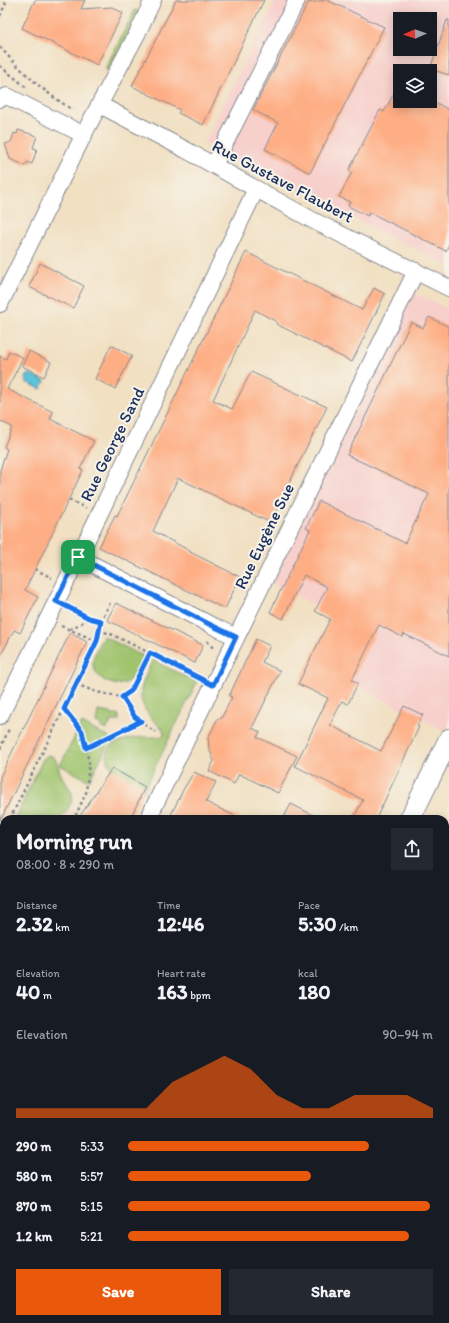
<!DOCTYPE html>
<meta charset="utf-8">
<style>
body{margin:0;font-family:Itim,sans-serif;background:#242831;color:#f1f3f6;height:100vh;display:flex;flex-direction:column;font-size:15px;white-space:nowrap}
*{box-sizing:border-box;margin:0}
p{font-size:13px;color:#9ea1a6}
.icon{flex:none;width:22px;height:22px;fill:none;stroke:currentColor;stroke-width:2;stroke-linecap:round;stroke-linejoin:round}
.map{position:relative;flex:1;overflow:hidden}
.details{position:absolute;left:0px;top:815px;width:449px;height:508px;display:flex;flex-direction:column;background:#171b24;border-radius:12px 12px 0 0;box-shadow:0 2px 10px #0003}
.details>*{flex:none}
.needle{width:26px;rotate:268deg}
.controls{position:absolute;left:393px;top:12px;display:grid;gap:8px}
.controls a{display:grid;place-items:center;width:44px;height:44px;border-radius:0px;background:#171b24;box-shadow:0 2px 10px #0003;font-size:20px}
.pin{position:absolute;display:grid;place-items:center;width:34px;height:34px;color:#fff;margin:-17px;border-radius:8px;box-shadow:0 2px 6px #0006}
.round{display:grid;place-items:center;flex:none;width:42px;height:42px;border-radius:0px;background:#242831}
.summary{display:flex;align-items:center;justify-content:space-between;height:68px;padding:0 16px}
h1{font-size:22px;font-weight:800;line-height:30px}
.metrics{display:grid;grid-template-columns:repeat(3,1fr);gap:6px;height:68px;padding:4px 16px}
.metrics div{display:grid;align-content:center}
.metrics b{font-size:20px;font-weight:800}
.metrics small{font-size:11px;font-weight:400}
.metrics p{font-size:11px}
.chart{height:112px;padding:8px 16px}
.chart p{display:flex;justify-content:space-between}
.chart svg{width:100%;height:72px;margin-top:4px;fill:#ea580c;opacity:.7}
.action{display:flex;gap:8px;margin-top:auto;padding:8px 16px}
.action a{flex:1;height:46px;border-radius:0px;background:#ea580c;color:#fff;font-size:16px;font-weight:800;line-height:46px;text-align:center}
.action a+a{background:#242831;color:#f1f3f6}
ul{padding:0 16px;list-style:none;font-size:13px}
li{display:grid;grid-template-columns:64px 48px 1fr;align-items:center;height:30px}
li i{height:10px;border-radius:5px;background:#ea580c}
.map>svg:first-child{display:block}
.built{fill:#f7d0cc;fill-rule:evenodd}
.green{fill:#a0c46e;stroke:#5e7a66}
.water{fill:#5bc3d8;stroke:#3b799b}
.building{fill:#feae84}
.lines{fill:none;stroke-linecap:round;stroke-linejoin:round}
.minor-casing{stroke:#868890;stroke-width:18}
.major-casing{stroke:#868890;stroke-width:22}
.path{stroke:#868890;stroke-width:2.5;stroke-dasharray:3 3;stroke-linecap:butt}
.minor{stroke:#fff;stroke-width:16}
.major{stroke:#fff;stroke-width:20}
.route-casing{stroke:#fff;stroke-width:8}
.route{stroke:#1a73e8;stroke-width:5}
.labels{text-anchor:middle;dominant-baseline:central;stroke-width:4;stroke-linejoin:round;paint-order:stroke}
.street-label{font-size:17px;fill:#1b2f5e;stroke:#f7f3e8}
</style>
<div class="map">
<svg width="449" height="1323" viewBox="0 0 449 1323">
<rect width="100%" height="100%" fill="#f7f3e8"/>
<filter id="ink" filterUnits="userSpaceOnUse"><feTurbulence type="fractalNoise" baseFrequency=".025" numOctaves="2"/><feDisplacementMap in="SourceGraphic" scale="8" xChannelSelector="R" yChannelSelector="G"/><feConvolveMatrix kernelMatrix="1 2 1 2 8 2 1 2 1" color-interpolation-filters="sRGB"/></filter>
<filter id="wash" filterUnits="userSpaceOnUse"><feTurbulence type="fractalNoise" baseFrequency=".012" numOctaves="4" result="noise"/><feDisplacementMap in="SourceGraphic" scale="16" xChannelSelector="R" yChannelSelector="G"/><feGaussianBlur stdDeviation="0.9" result="paint"/><feColorMatrix in="noise" values="0 0 0 0 0 0 0 0 0 0 0 0 0 0 0 0 0 1.4 0 .05"/><feComposite in="paint" operator="in"/></filter>
<g filter="url(#wash)">
<rect width="100%" height="100%" fill="#f1e0c2"/>
<!-- built -->
<g class="built">
<path d="M276,0H449V266L204,143ZM400,19H430V49H400ZM400,71H430V101H400Z"/>
<polygon points="413,293 449,309 449,724 446,731 349,682 375,634 272,584"/>
<polygon points="4,1055 4,1109 0,1108 0,1073"/>
<polygon points="4,1175 4,1319 186,1319 184,1323 0,1323 0,1192"/>
</g>
<!-- green -->
<g class="green">
<polygon points="135,10 140,12 132,30 108,70 105,69"/>
<path d="M103,636L143,656C139,664 135,677 127,682C114,690 92,677 93,662C94,653 99,644 103,636Z"/>
<path d="M152,660L197,682L143,792L134,788L135,782L133,780L114,771L107,762V751L113,744L128,739L141,737H159L164,735L163,729C152,721 140,707 141,693C141,682 149,670 152,660Z"/>
<polygon points="98,711 111,713 111,715 119,715 119,721 110,721 110,725 108,725 107,730 101,728 101,724 96,723"/>
<polygon points="82,723 111,739 89,781 60,765"/>
<path d="M48,755L54,757C58,763 59,771 62,777C65,782 69,786 71,791C76,800 66,812 60,819H15L43,759Z"/>
<polygon points="0,973 4,974 4,1028 0,1048"/>
<polygon points="445,1066 449,1068 449,1169 445,1167"/>
</g>
<!-- water -->
<polygon class="water" points="30,374 45,381 41,389 26,382 25,377"/>
<g id="blocks">
<!-- building -->
<g class="building">
<polygon points="35,0 85,0 81,9 112,7 123,13 97,65 22,28"/>
<polygon points="176,0 264,0 203,125 178,113 180,110 132,86"/>
<polygon points="327,0 384,27 310,173 265,149 278,123 253,110 308,3"/>
<polygon points="447,20 449,20 449,75 430,69"/>
<polygon points="400,82 400,101 433,101 449,110 449,244 446,251 369,212 368,216 348,206 350,202 339,197 352,172 349,170 380,110 384,112"/>
<polygon points="18,130 37,136 33,148 37,149 32,164 27,162 26,166 10,159 5,144 11,142 14,133 17,134"/>
<polygon points="246,252 362,310 374,288 385,294 352,362 276,324 277,322 255,310 213,400 232,409 251,372 327,407 299,462 271,523 178,478 153,531 190,551 190,552 240,577 225,609 99,547 115,515 117,516"/>
<polygon points="40,263 84,286 73,308 29,287"/>
<polygon points="429,317 449,327 449,656 404,634 402,637 379,625 352,680 358,683 348,704 342,701 330,725 381,751 404,706 423,715 417,726 419,727 376,819 353,819 363,800 295,766 328,698 298,684 330,619 315,611 327,587 304,575 283,619 270,612 310,530 306,528 319,501 405,543 429,494 347,455 411,322 423,328"/>
<polygon points="111,345 132,356 115,389 95,379"/>
<polygon points="9,351 23,358 7,389 53,412 50,419 94,441 80,469 83,470 25,590 38,597 20,633 14,630 0,657 0,470 7,449 4,447 12,427 0,421 0,356 6,359"/>
<polygon points="29,351 51,362 44,377 22,366"/>
<polygon points="116,603 203,645 195,663 107,620"/>
<polygon points="70,633 87,642 0,821 0,777"/>
<polygon points="256,639 270,646 262,662 280,671 252,728 260,732 257,737 297,756 278,793 239,774 234,784 209,771 214,761 209,748 208,738 218,718 221,719 232,697 229,696"/>
<polygon points="112,768 145,787 130,819 78,819"/>
<polygon points="194,772 216,782 206,802 241,819 169,819 183,790"/>
<polygon points="291,804 321,819 283,819"/>
</g>
</g>
</g>
<g filter="url(#ink)">
<use href="#blocks" fill-opacity="0" stroke="#868890" stroke-width="1"/>
<g class="lines">
<!-- minor casing -->
<g class="minor-casing">
<g id="minor">
<polyline points="0,99 7,96 84,135"/>
<polyline points="100,105 186,150 314,221 449,288"/>
<polyline points="214,165 297,0"/>
<polyline points="0,304 88,126 137,34 153,0"/>
<polyline points="78,557 211,625 236,637"/>
<polyline points="0,716 99,515 256,189"/>
<polyline points="148,819 213,685 416,271"/>
<polyline points="0,922 4,923"/>
<polyline points="0,936 4,937"/>
<polyline points="0,955 4,955"/>
<polyline points="445,1032 449,1034"/>
<polyline points="445,1048 449,1050"/>
<polyline points="445,1105 446,1106 445,1119"/>
<polyline points="445,1280 449,1272"/>
<polyline points="332,1319 333,1323"/>
<polyline points="424,1323 426,1319"/>
</g>
</g>
<!-- major casing -->
<g class="major-casing">
<g id="major">
<polyline points="410,819 449,739"/>
<polyline points="210,1323 211,1319"/>
</g>
</g>
<!-- path -->
<g class="path">
<polyline points="0,16 7,0"/>
<path d="M0,47C21,71 45,93 73,110"/>
<polyline points="0,66 26,87"/>
<polyline points="69,500 86,508"/>
<polyline points="35,569 52,578"/>
<polyline points="69,608 89,618 89,619 70,629"/>
<polyline points="89,618 101,621 110,603"/>
<polyline points="99,630 113,635 200,678"/>
<polyline points="97,641 101,621"/>
<polyline points="207,641 214,649"/>
<polyline points="76,684 96,692 122,697 131,691 150,653"/>
<path d="M122,697C132,713 139,723 156,732"/>
<polyline points="63,709 82,731 89,763 86,793 75,817 72,819"/>
<polyline points="86,748 141,721"/>
<polyline points="0,749 9,729"/>
<polyline points="10,819 97,641 61,626"/>
<polyline points="0,839 4,831"/>
<polyline points="0,852 4,853"/>
<polyline points="445,1083 449,1083"/>
<polyline points="0,1100 4,1100"/>
<polyline points="445,1161 449,1163"/>
</g>
<!-- minor -->
<use href="#minor" class="minor"/>
<!-- major -->
<use href="#major" class="major"/>
</g>
</g>
<g class="lines" filter="url(#ink)">
<!-- route casing -->
<g class="route-casing">
<polygon id="route" points="78,557 211,625 236,637 213,685 150,653 131,691 122,697 135,717 141,721 86,748 82,731 64,709 97,641 101,621 89,618 56,601"/>
</g>
<!-- route -->
<use href="#route" class="route"/>
</g>
<g class="labels">
<!-- street labels -->
<g class="street-label">
<text transform="translate(283 181) rotate(28)">Rue Gustave Flaubert</text>
<text transform="translate(112 444) rotate(-64)">Rue George Sand</text>
<text transform="translate(264 536) rotate(-64)">Rue Eugène Sue</text>
</g>
</g>
</svg>
<div class="controls">
<a><svg class="needle" viewBox="-14 -14 28 28"><path d="M0-13l5 13h-10z" fill="#e53935"/><path d="M0 13l5-13h-10z" fill="#9ea1a6"/></svg></a>
<a><svg class="icon" aria-label="layers" viewBox="0 0 24 24"><path d="M12 4l9 5-9 5-9-5zM3 14l9 5 9-5"/></svg></a>
</div>
<div class="pin" style="left:78px;top:557px;background:#1e9e55"><svg class="icon" aria-label="arrive" viewBox="0 0 24 24"><path d="M6 21V4h12l-3 4 3 4H6"/></svg></div>
<section class="details">
<div class="summary"><div><h1>Morning run</h1><p>08:00 · 8 × 290 m</p></div><a class="round"><svg class="icon" aria-label="share" viewBox="0 0 24 24"><path d="M12 15V3M7 8l5-5 5 5M5 13v7h14v-7"/></svg></a></div>
<div class="metrics">
<div><p>Distance</p><b>2.32<small> km</small></b></div>
<div><p>Time</p><b>12:46</b></div>
<div><p>Pace</p><b>5:30<small> /km</small></b></div>
</div>
<div class="metrics">
<div><p>Elevation</p><b>40<small> m</small></b></div>
<div><p>Heart rate</p><b>163<small> bpm</small></b></div>
<div><p>kcal</p><b>180</b></div>
</div>
<div class="chart"><p><span>Elevation</span>90–94 m</p>
<svg viewBox="0 0 160 44" preserveAspectRatio="none"><path d="M0 44V38L10 38L20 38L30 38L40 38L50 38L60 22L70 14L80 6L90 14L100 30L110 38L120 38L130 30L140 30L150 30L160 38V44z"/></svg>
</div>
<ul>
<li><b>290 m</b>5:33<i style="width:79%"></i></li>
<li><b>580 m</b>5:57<i style="width:60%"></i></li>
<li><b>870 m</b>5:15<i style="width:99%"></i></li>
<li><b>1.2 km</b>5:21<i style="width:92%"></i></li>
</ul>
<div class="action"><a>Save</a><a>Share</a></div>
</section>
</div>
